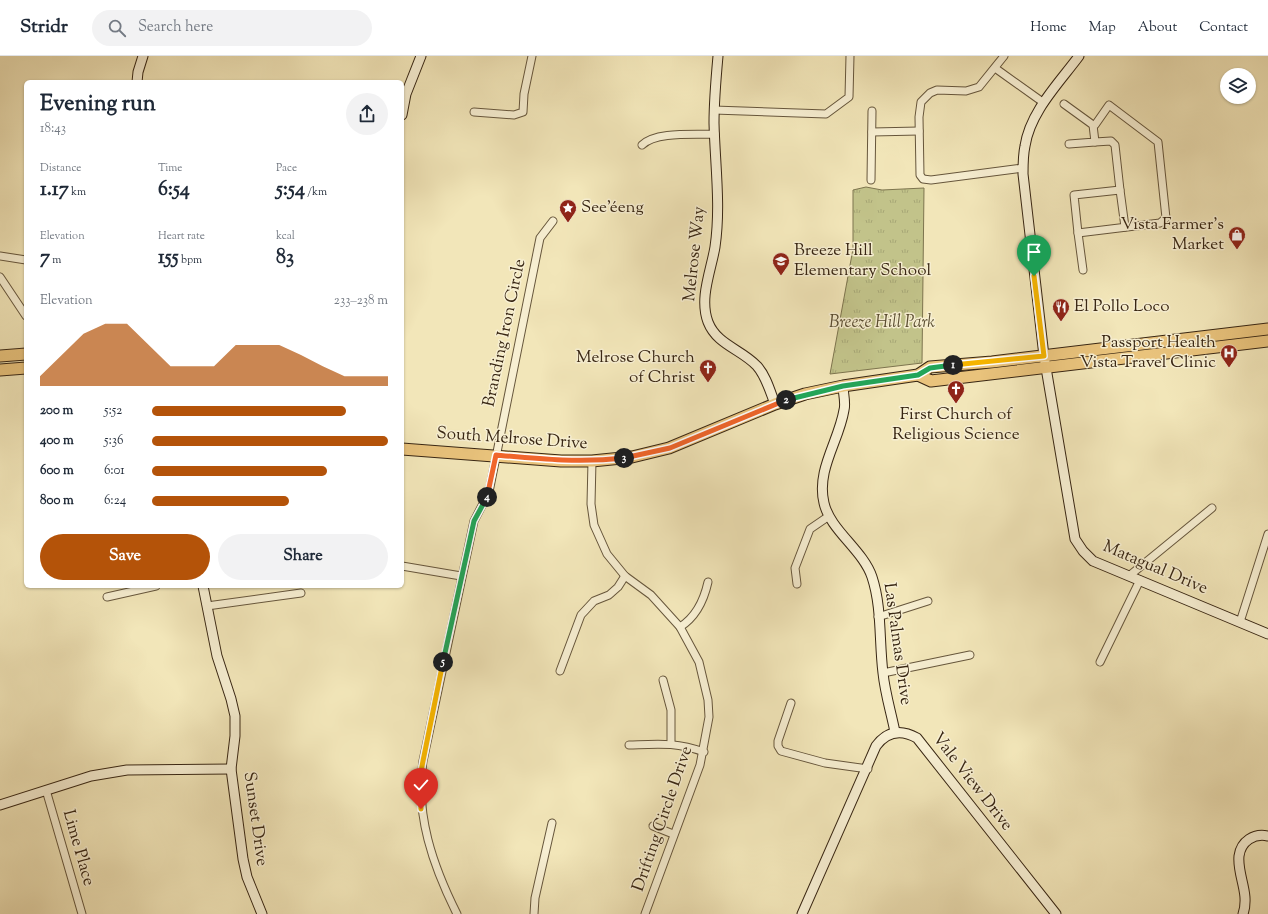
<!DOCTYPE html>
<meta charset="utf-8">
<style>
body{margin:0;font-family:"Sorts Mill Goudy",serif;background:#f2f2f3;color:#1f2937;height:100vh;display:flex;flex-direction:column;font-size:15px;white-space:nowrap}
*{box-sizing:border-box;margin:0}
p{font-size:13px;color:#747a83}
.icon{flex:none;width:22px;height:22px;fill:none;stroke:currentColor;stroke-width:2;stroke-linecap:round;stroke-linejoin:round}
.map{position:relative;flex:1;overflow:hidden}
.sheet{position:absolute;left:24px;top:24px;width:380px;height:508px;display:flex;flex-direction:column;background:#fff;border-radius:6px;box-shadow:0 1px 3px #0004}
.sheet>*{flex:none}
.tools{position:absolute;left:1220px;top:12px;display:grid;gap:8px}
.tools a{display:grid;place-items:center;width:36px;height:36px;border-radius:50%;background:#fff;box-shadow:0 1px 3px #0004;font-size:20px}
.pin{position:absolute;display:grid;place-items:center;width:34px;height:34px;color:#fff;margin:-41px -17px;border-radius:50% 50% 50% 0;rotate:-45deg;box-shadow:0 0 4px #0007}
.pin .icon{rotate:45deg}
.km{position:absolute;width:20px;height:20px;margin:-10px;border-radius:50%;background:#222;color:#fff;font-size:11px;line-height:20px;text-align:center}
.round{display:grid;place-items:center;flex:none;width:42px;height:42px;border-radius:21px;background:#f2f2f3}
.headline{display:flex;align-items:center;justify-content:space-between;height:68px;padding:0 16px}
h1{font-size:22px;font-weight:700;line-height:30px}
.figures{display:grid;grid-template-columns:repeat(3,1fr);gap:6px;height:68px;padding:4px 16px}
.figures div{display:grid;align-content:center}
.figures b{font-size:20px;font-weight:700}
.figures small{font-size:11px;font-weight:400}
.figures p{font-size:11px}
.chart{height:112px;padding:8px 16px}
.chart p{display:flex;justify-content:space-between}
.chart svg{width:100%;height:72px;margin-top:4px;fill:#b45309;opacity:.7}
.cta{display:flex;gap:8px;margin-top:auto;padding:8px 16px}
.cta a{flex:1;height:46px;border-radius:24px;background:#b45309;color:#fff;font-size:16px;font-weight:700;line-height:46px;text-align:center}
.cta a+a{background:#f2f2f3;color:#1f2937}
ul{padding:0 16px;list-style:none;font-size:13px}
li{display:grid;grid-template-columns:64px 48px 1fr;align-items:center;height:30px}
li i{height:10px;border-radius:5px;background:#b45309}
header{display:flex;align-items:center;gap:24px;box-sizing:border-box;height:56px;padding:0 20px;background:#fff;border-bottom:1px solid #e0e1e3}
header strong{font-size:19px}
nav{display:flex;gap:22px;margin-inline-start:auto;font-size:14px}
.search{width:280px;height:36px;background:#f2f2f3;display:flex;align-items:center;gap:10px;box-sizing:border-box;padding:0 14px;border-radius:22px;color:#747a83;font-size:15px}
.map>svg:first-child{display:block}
.park{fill:url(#park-tufts);stroke:#7d744e}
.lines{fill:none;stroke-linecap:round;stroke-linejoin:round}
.street-casing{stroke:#66563c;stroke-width:9}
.secondary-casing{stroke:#382613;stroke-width:11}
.primary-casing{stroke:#382613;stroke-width:13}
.street{stroke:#f7efd2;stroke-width:7}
.secondary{stroke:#f7efd2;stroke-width:9}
.primary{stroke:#e9c37c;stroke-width:11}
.split-1-casing{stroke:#fff;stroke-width:8}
.split-2-casing{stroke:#fff;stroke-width:8}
.split-3-casing{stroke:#fff;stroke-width:8}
.split-4-casing{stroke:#fff;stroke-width:8}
.split-5-casing{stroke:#fff;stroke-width:8}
.split-6-casing{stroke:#fff;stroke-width:8}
.split-1{stroke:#f5b400;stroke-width:5}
.split-2{stroke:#22a559;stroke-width:5}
.split-3{stroke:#f0652b;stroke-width:5}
.split-4{stroke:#f0652b;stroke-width:5}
.split-5{stroke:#22a559;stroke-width:5}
.split-6{stroke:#f5b400;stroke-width:5}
.labels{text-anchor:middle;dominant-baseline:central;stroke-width:3;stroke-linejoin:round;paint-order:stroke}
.poi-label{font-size:17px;fill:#382613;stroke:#f7efd2;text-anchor:start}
.street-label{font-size:17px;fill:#382613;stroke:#f7efd2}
.park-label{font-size:17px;font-style:italic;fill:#5a4d31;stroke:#f7efd2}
</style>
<header>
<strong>Stridr</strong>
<div class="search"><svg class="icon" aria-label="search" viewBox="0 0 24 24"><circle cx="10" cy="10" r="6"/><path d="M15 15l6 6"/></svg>Search here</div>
<nav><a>Home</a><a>Map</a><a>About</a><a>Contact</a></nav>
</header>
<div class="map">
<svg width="1268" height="858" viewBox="0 0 1268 858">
<defs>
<pattern id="park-tufts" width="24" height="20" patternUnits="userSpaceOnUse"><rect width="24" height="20" fill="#c2c38a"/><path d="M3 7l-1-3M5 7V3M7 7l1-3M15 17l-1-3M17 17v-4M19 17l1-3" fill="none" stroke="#a7a776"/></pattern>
</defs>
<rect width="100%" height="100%" fill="#f2e6b9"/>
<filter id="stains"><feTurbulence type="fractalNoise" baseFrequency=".005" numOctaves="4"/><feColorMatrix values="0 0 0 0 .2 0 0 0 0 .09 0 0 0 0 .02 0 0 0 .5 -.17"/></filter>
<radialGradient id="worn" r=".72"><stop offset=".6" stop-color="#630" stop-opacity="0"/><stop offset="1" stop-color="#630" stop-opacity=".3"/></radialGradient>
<!-- park -->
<polygon class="park" points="866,131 882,134 924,132 922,307 830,318 853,193 853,134"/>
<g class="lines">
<!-- street casing -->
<g class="street-casing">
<g id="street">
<polyline points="1004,0 979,31 966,35 937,34 930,37 921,46 919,61 920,119 923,123 931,124 1023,112"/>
<polyline points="995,12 1044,47"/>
<polyline points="1064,48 1093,69 1095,86 1069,88"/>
<polyline points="714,54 826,58 849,41 850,0"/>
<polyline points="474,56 514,59 523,56 524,38 532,0"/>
<polyline points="1093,69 1095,69 1109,49 1158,86 1166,162 1160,167 1078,177 1074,139 1120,134 1115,89 1111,85 1095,86"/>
<polyline points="872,76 919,75"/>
<path d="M642,89C656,75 695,79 715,78"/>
<polyline points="871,124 872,55"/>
<polyline points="1120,134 1125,171"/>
<polyline points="1078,177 1083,214"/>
<polyline points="0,200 26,204"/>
<polyline points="0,221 26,260"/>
<polyline points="592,405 591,448 594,469 607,498 625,520 651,539 680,571 699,606 708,644 709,661 700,709 645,858"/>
<polyline points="402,510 461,520"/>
<polyline points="1129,520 1212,452"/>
<polyline points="797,528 795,512 810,473 829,460"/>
<polyline points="107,541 156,530"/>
<polyline points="207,550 301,537"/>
<polyline points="878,561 928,545"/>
<polyline points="1240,566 1268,478"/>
<path d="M680,571C696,561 704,544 708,526"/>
<polyline points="1100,606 1140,524"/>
<polyline points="560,615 581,559 594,545 609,539 618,531 625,520"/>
<polyline points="883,617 970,599"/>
<polyline points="663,624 671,654 671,687"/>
<polyline points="791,647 778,685 778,690 781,695 825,707 868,713"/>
<path d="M629,689C659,688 676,686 704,696"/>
<polyline points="46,734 82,858"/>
<polyline points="653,770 673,778"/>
<path d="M457,858C433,810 415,759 423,705L474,465L489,436L540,182L553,165"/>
<polyline points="534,858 535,842 552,767"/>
</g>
</g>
<!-- secondary casing -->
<g class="secondary-casing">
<g id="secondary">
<path d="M718,0C716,22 714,44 714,67C715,108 721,150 715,191C711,215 699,242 708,266C717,289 741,293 757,310C766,320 770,335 775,348"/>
<path d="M1079,0C1059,27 1030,56 1025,90C1023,99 1023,109 1023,118L1044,300L1075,483L1083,495L1093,505L1268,578"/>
<polyline points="137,26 138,16 143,0"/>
<polyline points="402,59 406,38 421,0"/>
<path d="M843,330C843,337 846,347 844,354C839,385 816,414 824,447C830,474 863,494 872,521C882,551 879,585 883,617C885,637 891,656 895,676"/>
<polyline points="203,530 217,600 231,643 235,660 235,680 231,713 243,803 247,821 262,858"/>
<polyline points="0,749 91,720 127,714 231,713"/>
<path d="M802,858L876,690C887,675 901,673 917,682L1056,858"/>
<path d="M1243,858C1250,837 1237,819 1239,800C1241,785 1254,777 1268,780"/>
</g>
</g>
<!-- primary casing -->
<g class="primary-casing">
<g id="primary">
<polyline points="0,300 26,298"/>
<polyline points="0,314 26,312"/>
<polyline points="918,319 931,325 1268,285"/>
<polyline points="402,393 561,405 592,405 632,401 669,392 775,348 805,338 843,330 918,319 930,311 992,306 1268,273"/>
</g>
</g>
<!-- street -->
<use href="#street" class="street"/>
<!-- secondary -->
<use href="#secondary" class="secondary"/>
<!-- primary -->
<use href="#primary" class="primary"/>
</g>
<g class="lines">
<!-- split-1 casing -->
<g class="split-1-casing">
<polyline id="split-1" points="953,309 1044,300 1034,220"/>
</g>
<!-- split-2 casing -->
<g class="split-2-casing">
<polyline id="split-2" points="786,344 843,330 918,319 930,312 953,309"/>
</g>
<!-- split-3 casing -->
<g class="split-3-casing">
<polyline id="split-3" points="624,402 670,392 786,344"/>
</g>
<!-- split-4 casing -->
<g class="split-4-casing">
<path id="split-4" d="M487,441L496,399C540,403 580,407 624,402"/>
</g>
<!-- split-5 casing -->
<g class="split-5-casing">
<polyline id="split-5" points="443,606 474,465 487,441"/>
</g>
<!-- split-6 casing -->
<g class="split-6-casing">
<polyline id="split-6" points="421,753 420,721 423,705 443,606"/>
</g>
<!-- split-1 -->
<use href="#split-1" class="split-1"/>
<!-- split-2 -->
<use href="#split-2" class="split-2"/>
<!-- split-3 -->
<use href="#split-3" class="split-3"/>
<!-- split-4 -->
<use href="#split-4" class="split-4"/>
<!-- split-5 -->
<use href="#split-5" class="split-5"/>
<!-- split-6 -->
<use href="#split-6" class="split-6"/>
</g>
<!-- icons -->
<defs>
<g id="sight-pin" transform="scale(0.9)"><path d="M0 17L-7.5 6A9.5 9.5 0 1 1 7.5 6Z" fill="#8f2418" stroke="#f7efd2"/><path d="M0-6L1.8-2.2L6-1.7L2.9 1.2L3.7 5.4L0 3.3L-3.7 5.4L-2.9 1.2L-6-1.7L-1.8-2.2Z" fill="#fff"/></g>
<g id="shop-pin" transform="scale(0.9)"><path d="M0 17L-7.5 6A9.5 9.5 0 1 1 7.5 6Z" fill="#8f2418" stroke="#f7efd2"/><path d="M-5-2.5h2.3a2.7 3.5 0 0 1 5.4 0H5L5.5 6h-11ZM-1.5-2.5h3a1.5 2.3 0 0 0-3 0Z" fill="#fff"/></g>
<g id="school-pin" transform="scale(0.9)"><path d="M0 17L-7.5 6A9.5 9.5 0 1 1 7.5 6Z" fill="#8f2418" stroke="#f7efd2"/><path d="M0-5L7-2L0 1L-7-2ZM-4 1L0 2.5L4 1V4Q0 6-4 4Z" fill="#fff"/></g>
<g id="restaurant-pin" transform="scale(0.9)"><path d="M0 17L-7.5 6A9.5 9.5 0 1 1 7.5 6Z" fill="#8f2418" stroke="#f7efd2"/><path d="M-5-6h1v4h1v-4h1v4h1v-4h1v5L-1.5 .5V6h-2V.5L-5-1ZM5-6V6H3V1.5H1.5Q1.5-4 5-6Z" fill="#fff"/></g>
<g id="hospital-pin" transform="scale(0.9)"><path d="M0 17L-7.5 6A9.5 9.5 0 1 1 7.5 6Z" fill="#8f2418" stroke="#f7efd2"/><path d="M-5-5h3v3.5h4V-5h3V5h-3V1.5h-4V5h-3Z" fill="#fff"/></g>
<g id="church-pin" transform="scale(0.9)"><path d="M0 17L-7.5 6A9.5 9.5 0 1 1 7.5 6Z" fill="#8f2418" stroke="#f7efd2"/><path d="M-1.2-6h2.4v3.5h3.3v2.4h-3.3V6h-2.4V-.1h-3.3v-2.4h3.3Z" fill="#fff"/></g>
</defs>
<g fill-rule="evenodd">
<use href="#sight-pin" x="568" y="152"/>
<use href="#shop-pin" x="1237" y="179"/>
<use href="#school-pin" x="781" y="205"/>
<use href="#restaurant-pin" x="1061" y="251"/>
<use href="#hospital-pin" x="1229" y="297"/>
<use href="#church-pin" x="708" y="312"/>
<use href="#church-pin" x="956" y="333"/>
</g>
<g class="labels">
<!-- poi labels -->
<g class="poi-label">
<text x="581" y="152">See'éeng</text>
<text x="1224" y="169" text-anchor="end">Vista Farmer's<tspan x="1224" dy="20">Market</tspan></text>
<text x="794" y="195">Breeze Hill<tspan x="794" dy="20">Elementary School</tspan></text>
<text x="1074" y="251">El Pollo Loco</text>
<text x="1216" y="287" text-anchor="end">Passport Health<tspan x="1216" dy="20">Vista Travel Clinic</tspan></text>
<text x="695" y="302" text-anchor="end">Melrose Church<tspan x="695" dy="20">of Christ</tspan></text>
<text x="956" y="359" text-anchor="middle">First Church of<tspan x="956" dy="20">Religious Science</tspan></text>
</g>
<!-- street labels -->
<g class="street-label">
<text transform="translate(695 198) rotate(-84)">Melrose Way</text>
<text transform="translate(505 277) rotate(-78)">Branding Iron Circle</text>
<text transform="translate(512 383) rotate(4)">South Melrose Drive</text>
<text transform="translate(1155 512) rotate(23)">Matagual Drive</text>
<text transform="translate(897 588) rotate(82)">Las Palmas Drive</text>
<text transform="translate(972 726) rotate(52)">Vale View Drive</text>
<text transform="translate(255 763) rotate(82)">Sunset Drive</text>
<text transform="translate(663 763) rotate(-71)">Drifting Circle Drive</text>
<text transform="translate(78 792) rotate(74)">Lime Place</text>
</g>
<!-- park labels -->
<g class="park-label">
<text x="882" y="267">Breeze Hill Park</text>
</g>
</g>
<rect width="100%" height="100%" filter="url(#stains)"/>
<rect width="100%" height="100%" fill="url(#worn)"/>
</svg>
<div class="tools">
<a><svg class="icon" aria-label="layers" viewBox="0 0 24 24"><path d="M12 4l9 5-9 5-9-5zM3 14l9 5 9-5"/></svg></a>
</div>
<div class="pin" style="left:1034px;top:220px;background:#1e9e55"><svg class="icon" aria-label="arrive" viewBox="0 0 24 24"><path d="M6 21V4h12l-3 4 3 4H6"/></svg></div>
<div class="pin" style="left:421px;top:753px;background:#d93025"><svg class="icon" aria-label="check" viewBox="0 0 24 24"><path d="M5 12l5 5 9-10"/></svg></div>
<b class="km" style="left:953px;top:309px">1</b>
<b class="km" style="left:786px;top:344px">2</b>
<b class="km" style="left:624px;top:402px">3</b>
<b class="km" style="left:487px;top:441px">4</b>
<b class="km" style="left:443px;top:606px">5</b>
<section class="sheet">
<div class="headline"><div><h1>Evening run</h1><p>18:43</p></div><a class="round"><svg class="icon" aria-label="share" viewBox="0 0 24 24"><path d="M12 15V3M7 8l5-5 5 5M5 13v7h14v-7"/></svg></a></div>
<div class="figures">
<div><p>Distance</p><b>1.17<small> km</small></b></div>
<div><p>Time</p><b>6:54</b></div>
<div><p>Pace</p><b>5:54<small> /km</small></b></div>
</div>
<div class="figures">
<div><p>Elevation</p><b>7<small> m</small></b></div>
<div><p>Heart rate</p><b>155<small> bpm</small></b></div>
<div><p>kcal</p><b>83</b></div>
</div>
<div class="chart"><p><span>Elevation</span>233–238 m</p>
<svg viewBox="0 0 160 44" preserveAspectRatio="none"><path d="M0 44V38L10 25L20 12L30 6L40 6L50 19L60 32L70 32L80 32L90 19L100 19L110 19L120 25L130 32L140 38L150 38L160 38V44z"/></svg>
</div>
<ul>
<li><b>200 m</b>5:52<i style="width:82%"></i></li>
<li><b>400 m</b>5:36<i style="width:100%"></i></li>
<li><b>600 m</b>6:01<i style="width:74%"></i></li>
<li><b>800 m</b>6:24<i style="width:58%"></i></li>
</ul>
<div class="cta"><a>Save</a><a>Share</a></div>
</section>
</div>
